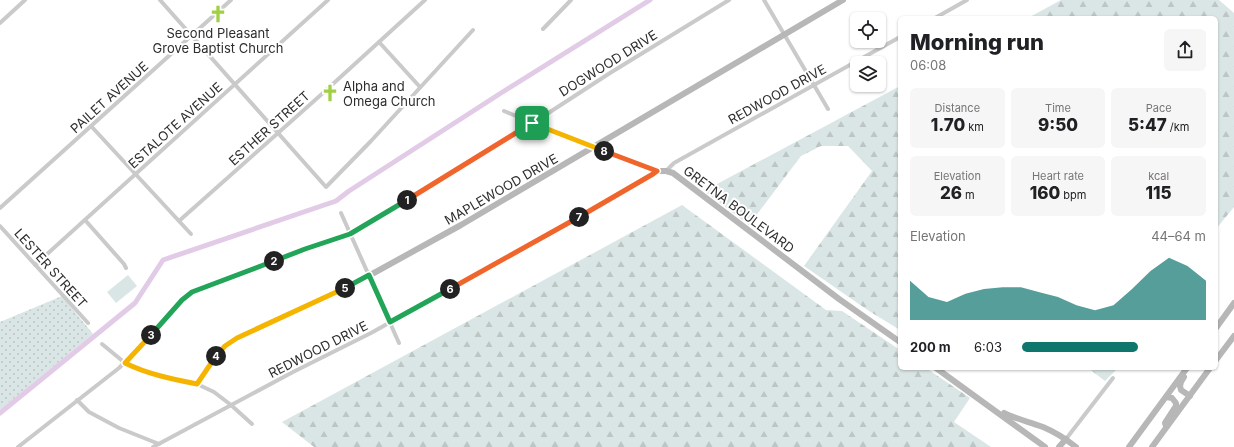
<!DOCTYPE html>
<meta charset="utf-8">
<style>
body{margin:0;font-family:Inter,sans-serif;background:#f6f6f6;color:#202124;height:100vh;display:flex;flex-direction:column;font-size:15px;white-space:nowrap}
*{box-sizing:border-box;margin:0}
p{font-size:13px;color:#757577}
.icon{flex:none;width:22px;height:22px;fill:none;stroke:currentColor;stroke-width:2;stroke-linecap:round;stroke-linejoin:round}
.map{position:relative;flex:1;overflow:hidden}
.sheet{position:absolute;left:898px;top:16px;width:320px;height:354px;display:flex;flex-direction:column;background:#fff;border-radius:6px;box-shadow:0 1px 3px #0004}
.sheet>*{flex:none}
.fabs{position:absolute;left:850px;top:12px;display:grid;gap:8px}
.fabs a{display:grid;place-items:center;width:36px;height:36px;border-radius:6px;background:#fff;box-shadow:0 1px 3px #0004;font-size:20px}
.pin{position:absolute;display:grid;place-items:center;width:34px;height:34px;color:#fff;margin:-17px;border-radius:8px;box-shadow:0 2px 6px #0006}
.km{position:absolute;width:20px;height:20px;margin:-10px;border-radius:50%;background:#222;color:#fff;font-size:11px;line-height:20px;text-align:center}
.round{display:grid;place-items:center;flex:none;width:42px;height:42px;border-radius:6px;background:#f6f6f6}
.head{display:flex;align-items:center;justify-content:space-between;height:68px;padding:0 12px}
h1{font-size:22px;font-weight:800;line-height:30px}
.figures{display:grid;grid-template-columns:repeat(3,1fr);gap:6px;height:68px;padding:4px 12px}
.figures div{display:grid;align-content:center;border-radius:6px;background:#f6f6f6;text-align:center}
.figures b{font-size:17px;font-weight:800}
.figures small{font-size:11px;font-weight:400}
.figures p{font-size:11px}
.chart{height:112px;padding:8px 12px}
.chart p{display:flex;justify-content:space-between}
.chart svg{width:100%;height:72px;margin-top:4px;fill:#0f766e;opacity:.7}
ul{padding:0 12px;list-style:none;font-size:13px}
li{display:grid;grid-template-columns:64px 48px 1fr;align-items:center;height:30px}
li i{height:10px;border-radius:5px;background:#0f766e}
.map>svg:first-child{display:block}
.grass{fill:#dae6e5}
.forest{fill:url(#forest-firs)}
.park{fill:url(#park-dots)}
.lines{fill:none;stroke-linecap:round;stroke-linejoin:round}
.canal{stroke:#e2cbe7;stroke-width:5}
.street{stroke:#cacaca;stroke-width:4}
.secondary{stroke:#b7b7b7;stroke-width:6}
.split-1-casing{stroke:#fff;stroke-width:8}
.split-2-casing{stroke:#fff;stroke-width:8}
.split-3-casing{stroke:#fff;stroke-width:8}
.split-4-casing{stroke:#fff;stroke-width:8}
.split-5-casing{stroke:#fff;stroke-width:8}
.split-6-casing{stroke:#fff;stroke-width:8}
.split-7-casing{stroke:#fff;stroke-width:8}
.split-8-casing{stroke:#fff;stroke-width:8}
.split-9-casing{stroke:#fff;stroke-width:8}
.split-1{stroke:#f0652b;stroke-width:5}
.split-2{stroke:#22a559;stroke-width:5}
.split-3{stroke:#22a559;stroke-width:5}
.split-4{stroke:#f5b400;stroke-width:5}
.split-5{stroke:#f5b400;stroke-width:5}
.split-6{stroke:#22a559;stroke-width:5}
.split-7{stroke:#f0652b;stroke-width:5}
.split-8{stroke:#f0652b;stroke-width:5}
.split-9{stroke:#f5b400;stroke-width:5}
.labels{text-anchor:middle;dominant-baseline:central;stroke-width:4;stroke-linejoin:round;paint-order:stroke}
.poi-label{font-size:13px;fill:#2d2d2d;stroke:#fff}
.street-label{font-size:13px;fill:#2d2d2d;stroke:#fff}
</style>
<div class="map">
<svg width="1234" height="447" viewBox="0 0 1234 447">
<defs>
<pattern id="forest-firs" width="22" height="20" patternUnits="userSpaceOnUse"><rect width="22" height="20" fill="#dae6e5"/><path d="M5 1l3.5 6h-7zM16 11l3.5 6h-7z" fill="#bbc6c5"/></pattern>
<pattern id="park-dots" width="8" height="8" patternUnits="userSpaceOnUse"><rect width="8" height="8" fill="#dae6e5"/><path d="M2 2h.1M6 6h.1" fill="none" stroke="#bbc6c5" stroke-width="1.8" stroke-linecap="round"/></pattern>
</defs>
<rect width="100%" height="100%" fill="#fff"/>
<!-- grass -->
<polygon class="grass" points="128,275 137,286 116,303 107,292"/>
<!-- forest -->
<g class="forest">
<polygon points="1061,0 1219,0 1234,13 1234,207 1216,229 1216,18 1028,18"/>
<polygon points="900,86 900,330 869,311 804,266 872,171 848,146 821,146 801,156 749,225 704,191"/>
<polygon points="682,205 826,310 842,311 900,350 900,368 926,368 970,398 954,422 991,447 314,447 282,422"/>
<polygon points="1088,368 1118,368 1105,381"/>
</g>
<!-- park -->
<polygon class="park" points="62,296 93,334 0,410 0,322"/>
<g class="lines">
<!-- canal -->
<polyline class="canal" points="0,413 135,303 163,260 336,201 349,191 501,93 650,0"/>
<!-- street -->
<g class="street">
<polyline points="160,0 326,187 371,141 473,30"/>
<polyline points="764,0 828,109"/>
<polyline points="935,18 967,0"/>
<polyline points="0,23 25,0"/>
<polyline points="543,29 571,0"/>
<polyline points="379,42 420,87"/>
<polyline points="504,111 533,123"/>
<polyline points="91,126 191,234"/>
<polyline points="666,171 674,163 900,37"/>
<polyline points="0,208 231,0"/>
<polyline points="341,213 399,343"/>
<polyline points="85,220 124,264 126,268"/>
<polyline points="179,221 323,93 425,0"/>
<polyline points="0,226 88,323"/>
<polyline points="35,265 328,0"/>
<polyline points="102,344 125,363 134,368 158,376 197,384 214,392 231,405 252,424"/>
<polyline points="77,400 89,412 119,428 159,444"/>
<polyline points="1066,439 1113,378"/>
<polyline points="18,447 119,368 161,325 182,300 192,292 265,265 305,249 350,234 533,123 610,73 729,0"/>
<polyline points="153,447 293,372 371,333 618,195 653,175 657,171"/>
</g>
<!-- secondary -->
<g class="secondary">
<polyline points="533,123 594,148 657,171 666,171 673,173 839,299 900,342"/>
<polyline points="1216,328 1234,303"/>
<polyline points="1216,360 1234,336"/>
<polyline points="936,368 1045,447"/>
<polyline points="1184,377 1181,382 1180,386 1181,390 1190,396"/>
<path d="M197,384C210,364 216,352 237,338L343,290L461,225L843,0"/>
<polyline points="1166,397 1172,398 1176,403 1176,406 1165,423 1166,426"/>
<path d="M1004,413C1016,419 1030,422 1043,427C1055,432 1066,439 1076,447"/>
<polyline points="1059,447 1066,439"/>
<polyline points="1129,447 1187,368"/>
<polyline points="1152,447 1210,368"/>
</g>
</g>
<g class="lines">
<!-- split-1 casing -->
<g class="split-1-casing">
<polyline id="split-1" points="407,200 532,123"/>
</g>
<!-- split-2 casing -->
<g class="split-2-casing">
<polyline id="split-2" points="274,261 305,249 350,234 407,200"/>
</g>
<!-- split-3 casing -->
<g class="split-3-casing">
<polyline id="split-3" points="151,335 182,300 192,292 274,261"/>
</g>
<!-- split-4 casing -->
<g class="split-4-casing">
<path id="split-4" d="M151,335L125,363C147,374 172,379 197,384L216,356"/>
</g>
<!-- split-5 casing -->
<g class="split-5-casing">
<polyline id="split-5" points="216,356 225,346 237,338 345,288"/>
</g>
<!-- split-6 casing -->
<g class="split-6-casing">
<polyline id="split-6" points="345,288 369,275 390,322 450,289"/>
</g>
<!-- split-7 casing -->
<g class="split-7-casing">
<polyline id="split-7" points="450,289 579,217"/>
</g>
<!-- split-8 casing -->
<g class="split-8-casing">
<polyline id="split-8" points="579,217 653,174 657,171 604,151"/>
</g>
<!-- split-9 casing -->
<g class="split-9-casing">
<polyline id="split-9" points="532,123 604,151"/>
</g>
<!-- split-1 -->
<use href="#split-1" class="split-1"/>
<!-- split-2 -->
<use href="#split-2" class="split-2"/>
<!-- split-3 -->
<use href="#split-3" class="split-3"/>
<!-- split-4 -->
<use href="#split-4" class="split-4"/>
<!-- split-5 -->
<use href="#split-5" class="split-5"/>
<!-- split-6 -->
<use href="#split-6" class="split-6"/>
<!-- split-7 -->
<use href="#split-7" class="split-7"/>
<!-- split-8 -->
<use href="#split-8" class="split-8"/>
<!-- split-9 -->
<use href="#split-9" class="split-9"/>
</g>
<!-- icons -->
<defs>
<g id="church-bare" transform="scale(1.38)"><path d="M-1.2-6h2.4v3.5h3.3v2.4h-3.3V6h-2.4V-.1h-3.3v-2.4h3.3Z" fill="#a0d044" stroke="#fff" stroke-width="2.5" paint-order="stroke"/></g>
</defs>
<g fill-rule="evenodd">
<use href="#church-bare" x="218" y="14"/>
<use href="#church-bare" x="330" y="93"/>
</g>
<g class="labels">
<!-- poi labels -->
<g class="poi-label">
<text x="218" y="33">Second Pleasant<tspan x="218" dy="15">Grove Baptist Church</tspan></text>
<text x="343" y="86" text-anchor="start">Alpha and<tspan x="343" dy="15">Omega Church</tspan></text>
</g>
<!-- street labels -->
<g class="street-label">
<text transform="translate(608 63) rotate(-32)">DOGWOOD DRIVE</text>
<text transform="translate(777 94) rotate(-29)">REDWOOD DRIVE</text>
<text transform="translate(109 97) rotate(-42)">PAILET AVENUE</text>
<text transform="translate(175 125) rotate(-42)">ESTALOTE AVENUE</text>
<text transform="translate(269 128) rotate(-42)">ESTHER STREET</text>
<text transform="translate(501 189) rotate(-30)">MAPLEWOOD DRIVE</text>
<text transform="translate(739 209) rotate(37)">GRETNA BOULEVARD</text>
<text transform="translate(51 268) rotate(48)">LESTER STREET</text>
<text transform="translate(318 349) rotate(-27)">REDWOOD DRIVE</text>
</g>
</g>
</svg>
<div class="fabs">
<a><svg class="icon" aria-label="locate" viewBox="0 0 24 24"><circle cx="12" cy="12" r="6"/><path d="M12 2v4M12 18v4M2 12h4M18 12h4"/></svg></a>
<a><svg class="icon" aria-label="layers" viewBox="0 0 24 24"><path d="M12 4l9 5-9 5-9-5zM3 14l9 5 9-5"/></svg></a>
</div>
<div class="pin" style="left:532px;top:123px;background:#1e9e55"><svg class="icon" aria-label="arrive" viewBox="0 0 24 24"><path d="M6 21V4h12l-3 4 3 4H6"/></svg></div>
<b class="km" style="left:407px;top:200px">1</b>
<b class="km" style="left:274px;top:261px">2</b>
<b class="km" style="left:151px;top:335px">3</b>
<b class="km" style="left:216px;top:356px">4</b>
<b class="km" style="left:345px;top:288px">5</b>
<b class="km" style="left:450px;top:289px">6</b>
<b class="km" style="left:579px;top:217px">7</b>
<b class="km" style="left:604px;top:151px">8</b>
<section class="sheet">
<div class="head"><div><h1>Morning run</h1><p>06:08</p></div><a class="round"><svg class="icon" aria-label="share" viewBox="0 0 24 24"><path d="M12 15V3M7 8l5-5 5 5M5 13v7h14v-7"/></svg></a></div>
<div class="figures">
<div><p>Distance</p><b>1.70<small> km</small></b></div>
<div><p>Time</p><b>9:50</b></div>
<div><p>Pace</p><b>5:47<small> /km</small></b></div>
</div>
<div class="figures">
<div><p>Elevation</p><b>26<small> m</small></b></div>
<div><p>Heart rate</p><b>160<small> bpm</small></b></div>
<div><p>kcal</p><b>115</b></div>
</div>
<div class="chart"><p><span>Elevation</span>44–64 m</p>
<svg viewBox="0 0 160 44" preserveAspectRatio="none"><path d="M0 44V20L10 30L20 33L30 28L40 25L50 24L60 24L70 27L80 30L90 35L100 38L110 35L120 25L130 14L140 6L150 11L160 20V44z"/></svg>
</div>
<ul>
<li><b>200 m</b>6:03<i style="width:63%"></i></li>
</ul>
</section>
</div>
